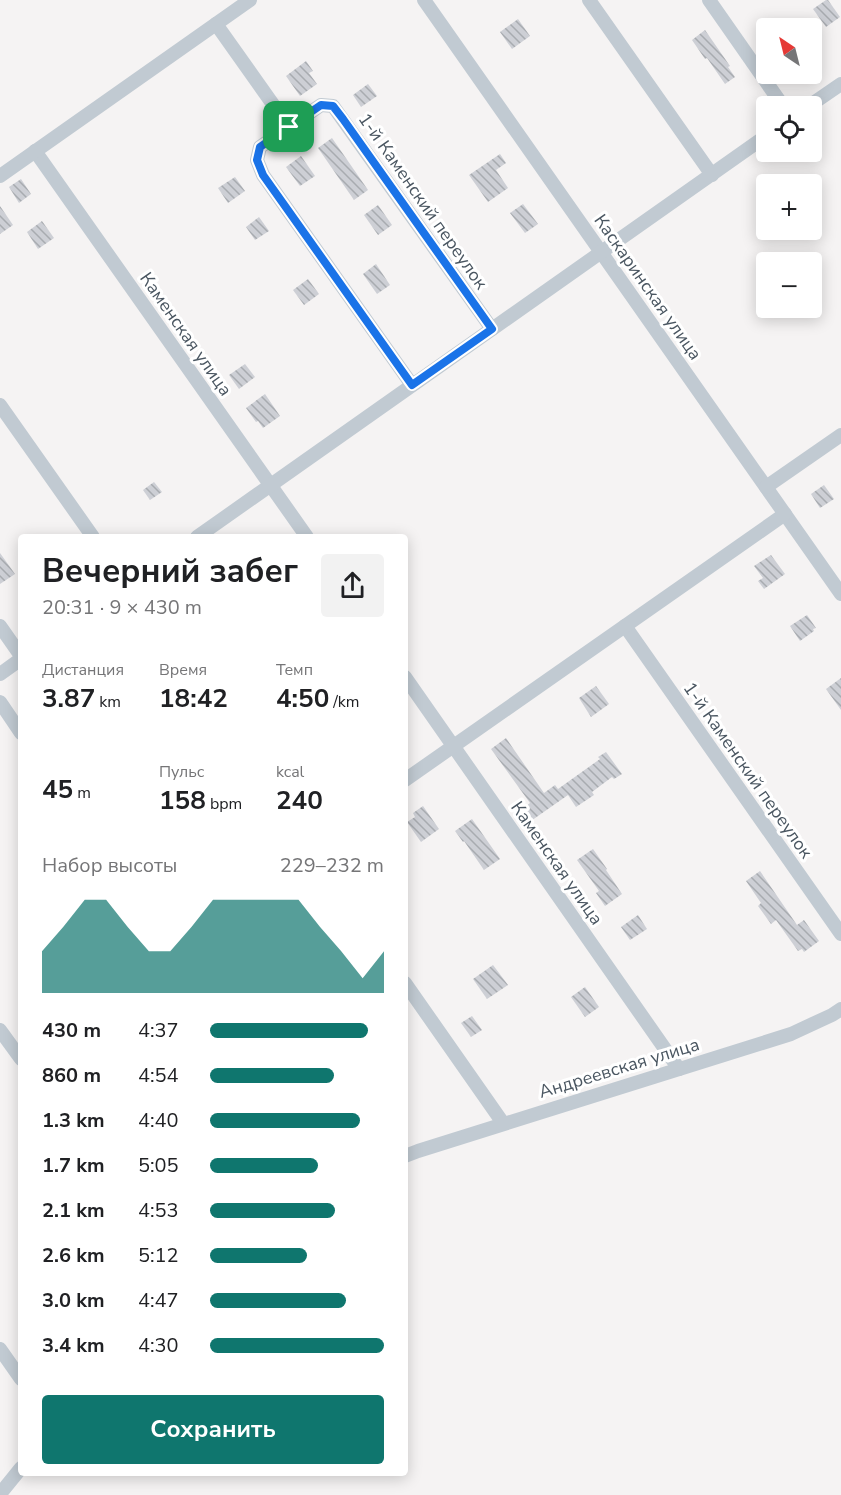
<!DOCTYPE html>
<html lang="ru">
<meta charset="utf-8">
<style>
body{margin:0;font-family:"Nunito Sans",sans-serif;background:#f2f2f2;color:#202124;height:100vh;display:flex;flex-direction:column;font-size:22px;white-space:nowrap}
*{box-sizing:border-box;margin:0}
p{font-size:20px;color:#757577}
.icon{flex:none;width:33px;height:33px;fill:none;stroke:currentColor;stroke-width:2;stroke-linecap:round;stroke-linejoin:round}
.map{position:relative;flex:1;overflow:hidden}
.panel{position:absolute;left:18px;top:534px;width:390px;height:942px;display:flex;flex-direction:column;background:#fff;border-radius:6px;box-shadow:0 3px 15px #0003}
.panel>*{flex:none}
.needle{width:39px;rotate:325deg}
.buttons{position:absolute;left:756px;top:18px;display:grid;gap:12px}
.buttons a{display:grid;place-items:center;width:66px;height:66px;border-radius:6px;background:#fff;box-shadow:0 3px 15px #0003;font-size:30px}
.pin{position:absolute;display:grid;place-items:center;width:51px;height:51px;color:#fff;margin:-26px;border-radius:12px;box-shadow:0 3px 9px #0006}
.round{display:grid;place-items:center;flex:none;width:63px;height:63px;border-radius:6px;background:#f2f2f2}
.summary{display:flex;align-items:center;justify-content:space-between;height:102px;padding:0 24px}
h1{font-size:33px;font-weight:700;line-height:45px}
.metrics{display:grid;grid-template-columns:repeat(3,1fr);gap:9px;height:102px;padding:6px 24px}
.metrics div{display:grid;align-content:center}
.metrics b{font-size:26px;font-weight:700}
.metrics small{font-size:16px;font-weight:400}
.metrics p{font-size:16px}
.chart{height:168px;padding:12px 24px}
.chart p{display:flex;justify-content:space-between}
.chart svg{width:100%;height:108px;margin-top:6px;fill:#0f766e;opacity:.7}
.primary-button{display:flex;gap:12px;margin-top:auto;padding:12px 24px}
.primary-button a{flex:1;height:69px;border-radius:6px;background:#0f766e;color:#fff;font-size:24px;font-weight:700;line-height:69px;text-align:center}
ul{padding:0 24px;list-style:none;font-size:20px}
li{display:grid;grid-template-columns:96px 72px 1fr;align-items:center;height:45px}
li i{height:15px;border-radius:8px;background:#0f766e}
.map>svg:first-child{display:block}
.building{fill:url(#building-back-hatch)}
.lines{fill:none;stroke-linecap:round;stroke-linejoin:round}
.minor{stroke:#c1cad2;stroke-width:14}
.route-casing{stroke:#fff;stroke-width:12}
.route{stroke:#1a73e8;stroke-width:8}
.labels{text-anchor:middle;dominant-baseline:central;stroke-width:6;stroke-linejoin:round;paint-order:stroke}
.street-label{font-size:18px;fill:#4a5661;stroke:#fff}
</style>
<div class="map">
<svg width="841" height="1495" viewBox="0 0 841 1495">
<defs>
<pattern id="building-back-hatch" width="6" height="6" patternUnits="userSpaceOnUse" patternTransform="scale(1.5)"><rect width="6" height="6" fill="#cdcfd5"/><path d="M-1 5l2 2M0 0l6 6M5-1l2 2" fill="none" stroke="#a8abb0"/></pattern>
</defs>
<rect width="100%" height="100%" fill="#f5f3f3"/>
<!-- building -->
<g class="building">
<polygon points="826,0 828,0 840,17 826,27 813,9"/>
<polygon points="518,19 530,36 512,49 500,32"/>
<polygon points="705,30 730,66 728,67 735,77 725,84 707,58 705,59 692,40"/>
<polygon points="306,61 313,71 309,73 317,84 300,96 286,76"/>
<polygon points="368,84 377,96 361,107 353,95"/>
<polygon points="332,138 368,190 354,200 318,148"/>
<polygon points="500,154 506,163 496,170 508,188 488,202 469,175"/>
<polygon points="301,156 315,176 300,186 286,167"/>
<polygon points="235,177 245,191 228,203 218,188"/>
<polygon points="21,179 31,194 19,203 9,187"/>
<polygon points="523,204 538,224 525,233 510,213"/>
<polygon points="378,205 392,225 378,235 364,215"/>
<polygon points="0,206 13,225 0,234"/>
<polygon points="259,217 269,231 255,240 246,227"/>
<polygon points="42,221 54,238 38,249 27,232"/>
<polygon points="376,264 390,285 377,294 363,274"/>
<polygon points="308,279 319,294 304,305 293,290"/>
<polygon points="245,364 255,377 239,389 229,375"/>
<polygon points="265,394 280,416 263,428 258,421 256,422 246,408"/>
<polygon points="154,482 162,492 150,500 143,490"/>
<polygon points="824,485 834,499 820,508 811,494"/>
<polygon points="0,553 15,574 0,584"/>
<polygon points="771,555 785,574 764,589 758,581 763,578 754,566"/>
<polygon points="807,615 816,628 813,629 814,631 800,641 790,626"/>
<polygon points="841,678 841,710 826,689"/>
<polygon points="596,686 609,704 591,717 579,698"/>
<polygon points="506,738 544,793 555,785 558,789 600,759 598,757 606,752 622,774 614,779 612,777 592,792 594,795 576,807 568,795 528,823 519,811 530,803 491,749"/>
<polygon points="423,806 439,829 421,842 407,822 415,817 413,813"/>
<polygon points="472,819 500,859 484,870 464,841 463,842 455,831"/>
<polygon points="593,849 607,869 606,870 622,894 605,906 596,893 599,891 577,860"/>
<polygon points="760,871 797,925 804,920 819,941 804,952 802,949 798,951 776,920 771,924 758,906 761,903 746,881"/>
<polygon points="638,915 647,929 630,940 621,927"/>
<polygon points="493,965 508,985 487,999 473,979"/>
<polygon points="585,987 599,1007 585,1017 571,997"/>
<polygon points="472,1016 482,1030 471,1037 461,1023"/>
</g>
<g class="lines">
<!-- minor -->
<g class="minor">
<polyline points="424,0 841,594"/>
<polyline points="589,0 712,175"/>
<polyline points="709,0 783,106"/>
<polyline points="216,24 289,127 321,105 333,106 492,329"/>
<polyline points="809,106 841,84"/>
<polyline points="289,127 260,147 257,160 263,175 412,385"/>
<polyline points="35,151 307,537"/>
<polyline points="0,176 250,0"/>
<polyline points="0,405 93,537"/>
<polyline points="766,487 841,435"/>
<polyline points="197,537 766,136"/>
<polyline points="0,626 21,656"/>
<polyline points="625,626 841,934"/>
<polyline points="0,674 21,659"/>
<polyline points="405,677 679,1069"/>
<polyline points="0,702 21,733"/>
<polyline points="405,780 785,514"/>
<polyline points="405,983 503,1123"/>
<polyline points="0,1030 21,1059"/>
<polyline points="405,1156 418,1151 791,1034 832,1015 841,1009"/>
<polyline points="0,1349 21,1379"/>
<polyline points="0,1494 21,1468"/>
</g>
</g>
<g class="lines">
<!-- route casing -->
<g class="route-casing">
<polygon id="route" points="321,105 333,106 343,119 492,329 412,385 263,175 257,160 260,147"/>
</g>
<!-- route -->
<use href="#route" class="route"/>
</g>
<g class="labels">
<!-- street labels -->
<g class="street-label">
<text transform="translate(423 201) rotate(55)">1-й Каменский переулок</text>
<text transform="translate(648 287) rotate(55)">Каскаринская улица</text>
<text transform="translate(186 334) rotate(55)">Каменская улица</text>
<text transform="translate(748 770) rotate(55)">1-й Каменский переулок</text>
<text transform="translate(557 863) rotate(55)">Каменская улица</text>
<text transform="translate(619 1068) rotate(-17)">Андреевская улица</text>
</g>
</g>
</svg>
<div class="buttons">
<a><svg class="needle" viewBox="-14 -14 28 28"><path d="M0-13l5 13h-10z" fill="#e53935"/><path d="M0 13l5-13h-10z" fill="#757577"/></svg></a>
<a><svg class="icon" aria-label="locate" viewBox="0 0 24 24"><circle cx="12" cy="12" r="6"/><path d="M12 2v4M12 18v4M2 12h4M18 12h4"/></svg></a>
<a>+</a>
<a>−</a>
</div>
<div class="pin" style="left:289px;top:127px;background:#1e9e55"><svg class="icon" aria-label="arrive" viewBox="0 0 24 24"><path d="M6 21V4h12l-3 4 3 4H6"/></svg></div>
<section class="panel">
<div class="summary"><div><h1>Вечерний забег</h1><p>20:31 · 9 × 430 m</p></div><a class="round"><svg class="icon" aria-label="share" viewBox="0 0 24 24"><path d="M12 15V3M7 8l5-5 5 5M5 13v7h14v-7"/></svg></a></div>
<div class="metrics">
<div><p>Дистанция</p><b>3.87<small> km</small></b></div>
<div><p>Время</p><b>18:42</b></div>
<div><p>Темп</p><b>4:50<small> /km</small></b></div>
</div>
<div class="metrics">
<div><b>45<small> m</small></b></div>
<div><p>Пульс</p><b>158<small> bpm</small></b></div>
<div><p>kcal</p><b>240</b></div>
</div>
<div class="chart"><p><span>Набор высоты</span>229–232 m</p>
<svg viewBox="0 0 160 44" preserveAspectRatio="none"><path d="M0 44V27L10 17L20 6L30 6L40 17L50 27L60 27L70 17L80 6L90 6L100 6L110 6L120 6L130 17L140 27L150 38L160 27V44z"/></svg>
</div>
<ul>
<li><b>430 m</b>4:37<i style="width:91%"></i></li>
<li><b>860 m</b>4:54<i style="width:71%"></i></li>
<li><b>1.3 km</b>4:40<i style="width:86%"></i></li>
<li><b>1.7 km</b>5:05<i style="width:62%"></i></li>
<li><b>2.1 km</b>4:53<i style="width:72%"></i></li>
<li><b>2.6 km</b>5:12<i style="width:56%"></i></li>
<li><b>3.0 km</b>4:47<i style="width:78%"></i></li>
<li><b>3.4 km</b>4:30<i style="width:100%"></i></li>
</ul>
<div class="primary-button"><a>Сохранить</a></div>
</section>
</div>
